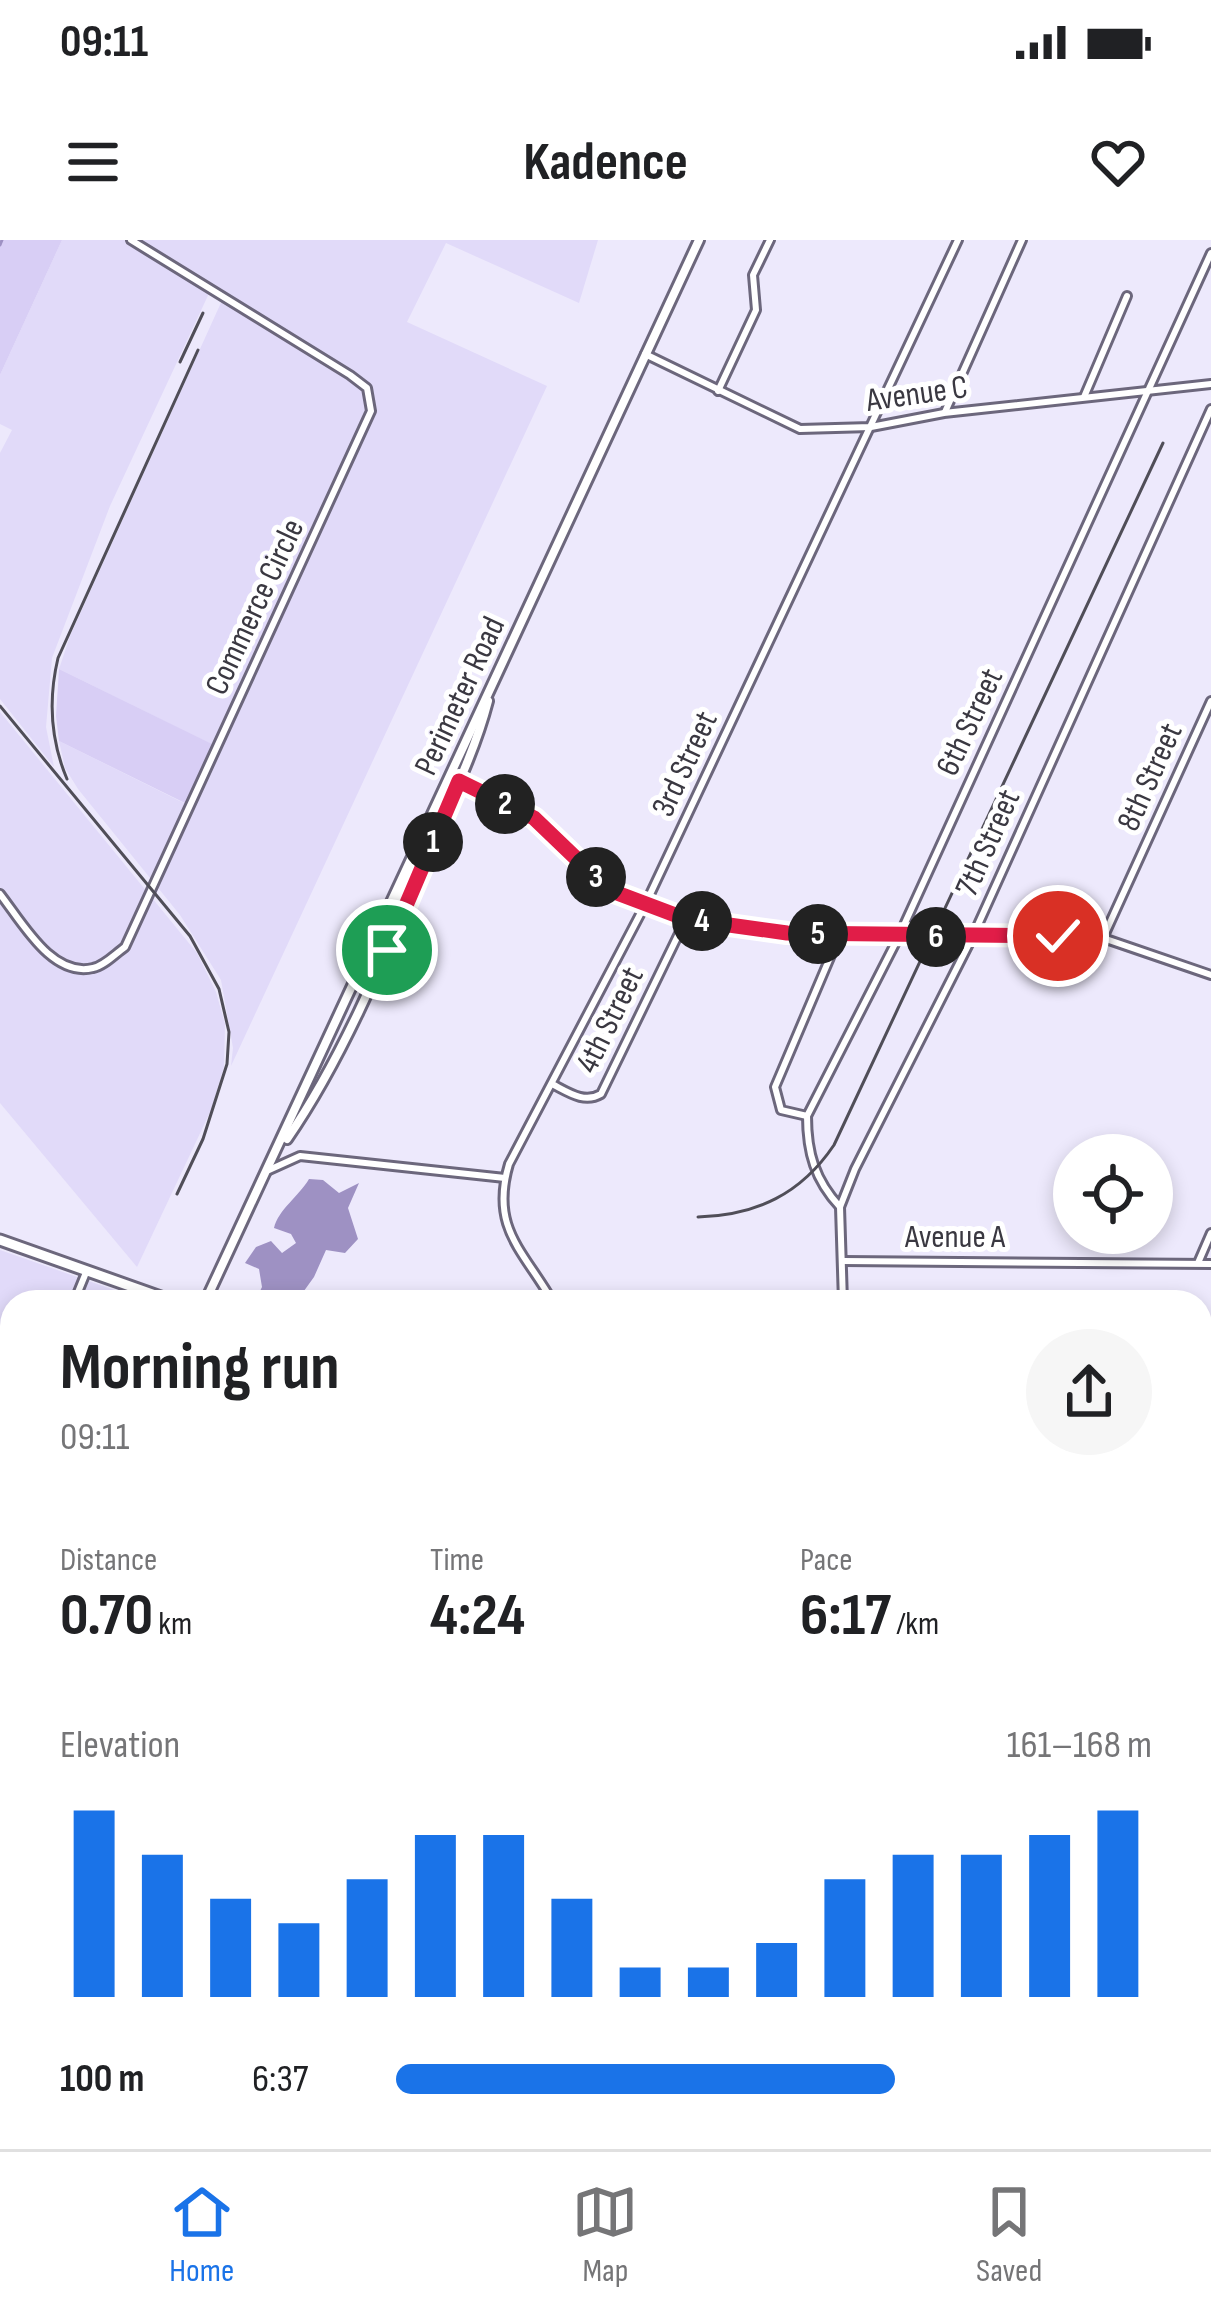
<!DOCTYPE html>
<meta charset="utf-8">
<style>
body{margin:0;font-family:"Sofia Sans Condensed",sans-serif;background:#f6f6f6;color:#202124;height:100vh;display:flex;flex-direction:column;font-size:45px;white-space:nowrap}
*{box-sizing:border-box;margin:0}
p{font-size:39px;color:#757577}
.icon{flex:none;width:66px;height:66px;fill:none;stroke:currentColor;stroke-width:2;stroke-linecap:round;stroke-linejoin:round}
.map{position:relative;flex:1;overflow:hidden}
.panel{position:absolute;left:0px;top:1050px;width:1212px;height:861px;display:flex;flex-direction:column;background:#fff;border-radius:36px 36px 0 0;box-shadow:0 6px 18px #0003}
.panel>*{flex:none}
.controls{position:absolute;left:1053px;top:894px;display:grid;gap:24px}
.controls a{display:grid;place-items:center;width:120px;height:120px;border-radius:50%;background:#fff;box-shadow:0 6px 18px #0003;font-size:60px}
.pin{position:absolute;display:grid;place-items:center;width:102px;height:102px;color:#fff;margin:-51px;border:6px solid #fff;border-radius:50%;box-shadow:0 3px 12px #0007}
.km{position:absolute;width:60px;height:60px;margin:-30px;border-radius:50%;background:#222;color:#fff;font-size:33px;line-height:60px;text-align:center}
.round{display:grid;place-items:center;flex:none;width:126px;height:126px;border-radius:63px;background:#f6f6f6}
.head{display:flex;align-items:center;justify-content:space-between;height:204px;padding:0 60px}
h1{font-size:66px;font-weight:700;line-height:90px}
.figures{display:grid;grid-template-columns:repeat(3,1fr);gap:18px;height:204px;padding:12px 60px}
.figures div{display:grid;align-content:center}
.figures b{font-size:60px;font-weight:700}
.figures small{font-size:33px;font-weight:400}
.figures p{font-size:33px}
.chart{height:336px;padding:24px 60px}
.chart p{display:flex;justify-content:space-between}
.chart svg{width:100%;height:216px;margin-top:12px;stroke:#1a73e8;stroke-width:6}
ul{padding:0 60px;list-style:none;font-size:39px}
li{display:grid;grid-template-columns:192px 144px 1fr;align-items:center;height:90px}
li i{height:30px;border-radius:15px;background:#1a73e8}
.status{display:flex;justify-content:space-between;align-items:center;height:84px;padding:0 60px;background:#fff;direction:ltr}
.status svg{height:33px;fill:currentColor}
header{display:flex;justify-content:space-between;align-items:center;height:156px;padding:0 60px;background:#fff;font-size:54px;font-weight:700}
.tabs{display:flex;justify-content:space-around;align-items:center;height:168px;border-top:3px solid #e0e0e0;background:#fff;font-size:33px;color:#757577}
.tabs a{display:grid;justify-items:center;gap:6px}
.tabs .selected{color:#1a73e8}
.map>svg:first-child{display:block}
.built{fill:#e1daf9}
.green{fill:#d8cef5}
.water{fill:#9e91c3}
.lines{fill:none;stroke-linecap:round;stroke-linejoin:round}
.stream{stroke:#9e91c3;stroke-width:3}
.minor-casing{stroke:#6c677c;stroke-width:12}
.tertiary-casing{stroke:#6c677c;stroke-width:14}
.secondary-casing{stroke:#6c677c;stroke-width:15}
.minor{stroke:#fff;stroke-width:6}
.tertiary{stroke:#fff;stroke-width:8}
.secondary{stroke:#fff;stroke-width:9}
.rail{stroke:#504e58;stroke-width:3}
.route-casing{stroke:#fff;stroke-width:24}
.route{stroke:#e11d48;stroke-width:15}
.labels{text-anchor:middle;dominant-baseline:central;stroke-width:10;stroke-linejoin:round;paint-order:stroke}
.street-label{font-size:33px;fill:#3a3841;stroke:#fff}
</style>
<div class="status"><b>09:11</b><svg viewBox="0 0 49 12"><path d="M0 12V9h3v3zM5 12V6h3v6zM10 12V3h3v9zM15 12V0h3v12zM26 1h20v11H26zM47 4h2v5h-2z"/></svg></div>
<header><svg class="icon" aria-label="menu" viewBox="0 0 24 24"><path d="M4 6h16M4 12h16M4 18h16"/></svg>Kadence<svg class="icon" aria-label="heart" viewBox="0 0 24 24"><path d="M12 20l-8-8c-3-5 5-10 8-4 3-6 11-1 8 4z"/></svg></header>
<div class="map">
<svg width="1211" height="1909" viewBox="0 0 1211 1909">
<rect width="100%" height="100%" fill="#ede9fc"/>
<!-- built -->
<g class="built">
<polygon points="62,0 598,0 579,63 446,3 407,82 547,146 231,826 233,808 221,740 180,675 78,549 65,528 59,501 190,566 217,507 59,429 70,396 224,56 211,49 110,266 52,418 46,487 54,527 0,459 0,213 12,190 0,184 0,135"/>
<polygon points="0,472 197,713 216,752 225,784 224,827 211,870 137,1027 0,863"/>
<polygon points="0,1010 123,1053 118,1062 12,1062 12,1256 0,1281"/>
<polygon points="12,1338 12,1486 9,1490 0,1485 0,1363"/>
<polygon points="1200,1393 1211,1398 1211,1909 643,1909 647,1899 1200,1899"/>
<polygon points="235,1899 404,1899 403,1909 270,1909"/>
</g>
<!-- green -->
<g class="green">
<polygon points="0,0 62,0 0,135"/>
<polygon points="59,429 214,505 187,564 59,501 56,476"/>
<polygon points="0,1828 12,1829 12,1899 148,1899 158,1909 0,1909"/>
<polygon points="480,1899 579,1899 576,1909 476,1909"/>
</g>
<!-- water -->
<g class="water">
<path d="M309,939L323,940L339,953L359,943L348,968L358,999L345,1013L326,1010L314,1037L296,1062L256,1059L262,1047L259,1029L245,1023L256,1007L271,1001L282,1013L296,1003L291,994L274,988C278,970 299,956 309,939Z"/>
<polygon points="755,1899 853,1899 856,1909 736,1909"/>
</g>
<g class="lines">
<!-- stream -->
<g class="stream">
<polyline points="0,5 2,0"/>
<polyline points="469,1909 472,1899"/>
</g>
<!-- minor casing -->
<g class="minor-casing">
<g id="minor">
<polyline points="645,114 800,189 871,187 944,173 1211,144"/>
<polyline points="718,151 756,70 753,35 770,0"/>
<polyline points="1084,157 1127,56"/>
<polyline points="945,172 1022,0"/>
<polyline points="449,537 534,578 609,650 686,679 787,693 1103,698 1211,735"/>
<path d="M0,654C22,682 52,738 93,728C104,726 115,714 125,707L371,171L367,148L350,135L131,0"/>
<polyline points="1103,698 1211,461"/>
<path d="M552,844C568,852 584,864 601,854L686,679"/>
<polyline points="807,876 781,870 775,847 840,694"/>
<polyline points="269,930 300,916 505,938"/>
<path d="M840,967C815,940 807,913 807,876L899,696L1211,13"/>
<polyline points="843,1021 1211,1024"/>
<polyline points="1198,1023 1211,993"/>
<polyline points="74,1062 87,1030"/>
<path d="M553,1062C523,1010 490,988 509,924L645,665L958,0"/>
<polyline points="843,1062 840,967 855,929 972,698 1211,169"/>
<polyline points="0,1281 12,1256"/>
<polyline points="1200,1334 1211,1336"/>
<polyline points="0,1647 12,1635"/>
<polyline points="0,1797 12,1803"/>
<polyline points="235,1899 270,1909"/>
<polyline points="403,1909 404,1899"/>
</g>
</g>
<!-- tertiary casing -->
<g class="tertiary-casing">
<g id="tertiary">
<path d="M287,899C346,813 386,712 426,616C448,565 474,515 488,461"/>
<polyline points="205,1062 699,0"/>
</g>
</g>
<!-- secondary casing -->
<g class="secondary-casing">
<g id="secondary">
<polyline points="0,1000 175,1062"/>
<polyline points="587,1909 590,1899"/>
</g>
</g>
<!-- minor -->
<use href="#minor" class="minor"/>
<!-- tertiary -->
<use href="#tertiary" class="tertiary"/>
<!-- secondary -->
<use href="#secondary" class="secondary"/>
<!-- rail -->
<g class="rail">
<polyline points="180,122 203,73"/>
<polyline points="0,466 190,696 219,749 229,792 227,824 203,899 177,954"/>
<path d="M67,539C50,499 48,460 58,418L198,110"/>
<path d="M698,977C757,975 801,954 834,905L1163,203"/>
<polyline points="1200,1367 1211,1370"/>
<polyline points="1200,1640 1211,1664"/>
<polyline points="1088,1899 1094,1909"/>
<polyline points="1209,1909 1205,1872 1211,1827"/>
</g>
</g>
<g class="lines">
<!-- route casing -->
<g class="route-casing">
<polyline id="route" points="387,710 459,541 534,578 609,650 686,679 787,693 1058,696"/>
</g>
<!-- route -->
<use href="#route" class="route"/>
</g>
<g class="labels">
<!-- street labels -->
<g class="street-label">
<text transform="translate(917 154) rotate(-8)">Avenue C</text>
<text transform="translate(255 367) rotate(-65)">Commerce Circle</text>
<text transform="translate(460 456) rotate(-65)">Perimeter Road</text>
<text transform="translate(970 482) rotate(-65)">6th Street</text>
<text transform="translate(685 524) rotate(-65)">3rd Street</text>
<text transform="translate(1150 537) rotate(-66)">8th Street</text>
<text transform="translate(988 603) rotate(-66)">7th Street</text>
<text transform="translate(610 780) rotate(-64)">4th Street</text>
<text x="955" y="997">Avenue A</text>
</g>
</g>
</svg>
<div class="controls">
<a><svg class="icon" aria-label="locate" viewBox="0 0 24 24"><circle cx="12" cy="12" r="6"/><path d="M12 2v4M12 18v4M2 12h4M18 12h4"/></svg></a>
</div>
<div class="pin" style="left:387px;top:710px;background:#1e9e55"><svg class="icon" aria-label="arrive" viewBox="0 0 24 24"><path d="M6 21V4h12l-3 4 3 4H6"/></svg></div>
<div class="pin" style="left:1058px;top:696px;background:#d93025"><svg class="icon" aria-label="check" viewBox="0 0 24 24"><path d="M5 12l5 5 9-10"/></svg></div>
<b class="km" style="left:433px;top:602px">1</b>
<b class="km" style="left:505px;top:564px">2</b>
<b class="km" style="left:596px;top:637px">3</b>
<b class="km" style="left:702px;top:681px">4</b>
<b class="km" style="left:818px;top:694px">5</b>
<b class="km" style="left:936px;top:697px">6</b>
<section class="panel">
<div class="head"><div><h1>Morning run</h1><p>09:11</p></div><a class="round"><svg class="icon" aria-label="share" viewBox="0 0 24 24"><path d="M12 15V3M7 8l5-5 5 5M5 13v7h14v-7"/></svg></a></div>
<div class="figures">
<div><p>Distance</p><b>0.70<small> km</small></b></div>
<div><p>Time</p><b>4:24</b></div>
<div><p>Pace</p><b>6:17<small> /km</small></b></div>
</div>
<div class="chart"><p><span>Elevation</span>161–168 m</p>
<svg viewBox="0 0 160 44" preserveAspectRatio="none"><path d="M5 44V6M15 44V15M25 44V24M35 44V29M45 44V20M55 44V11M65 44V11M75 44V24M85 44V38M95 44V38M105 44V33M115 44V20M125 44V15M135 44V15M145 44V11M155 44V6"/></svg>
</div>
<ul>
<li><b>100 m</b>6:37<i style="width:66%"></i></li>
</ul>
</section>
</div>
<nav class="tabs">
<a class="selected"><svg class="icon" aria-label="home" viewBox="0 0 24 24"><path d="M3 11l9-7 9 7M6 9v11h12V9"/></svg>Home</a>
<a><svg class="icon" aria-label="map" viewBox="0 0 24 24"><path d="M3 6l6-2 6 2 6-2v14l-6 2-6-2-6 2zM9 4v14M15 6v14"/></svg>Map</a>
<a><svg class="icon" aria-label="saved" viewBox="0 0 24 24"><path d="M7 4h10v16l-5-4-5 4z"/></svg>Saved</a>
</nav>
